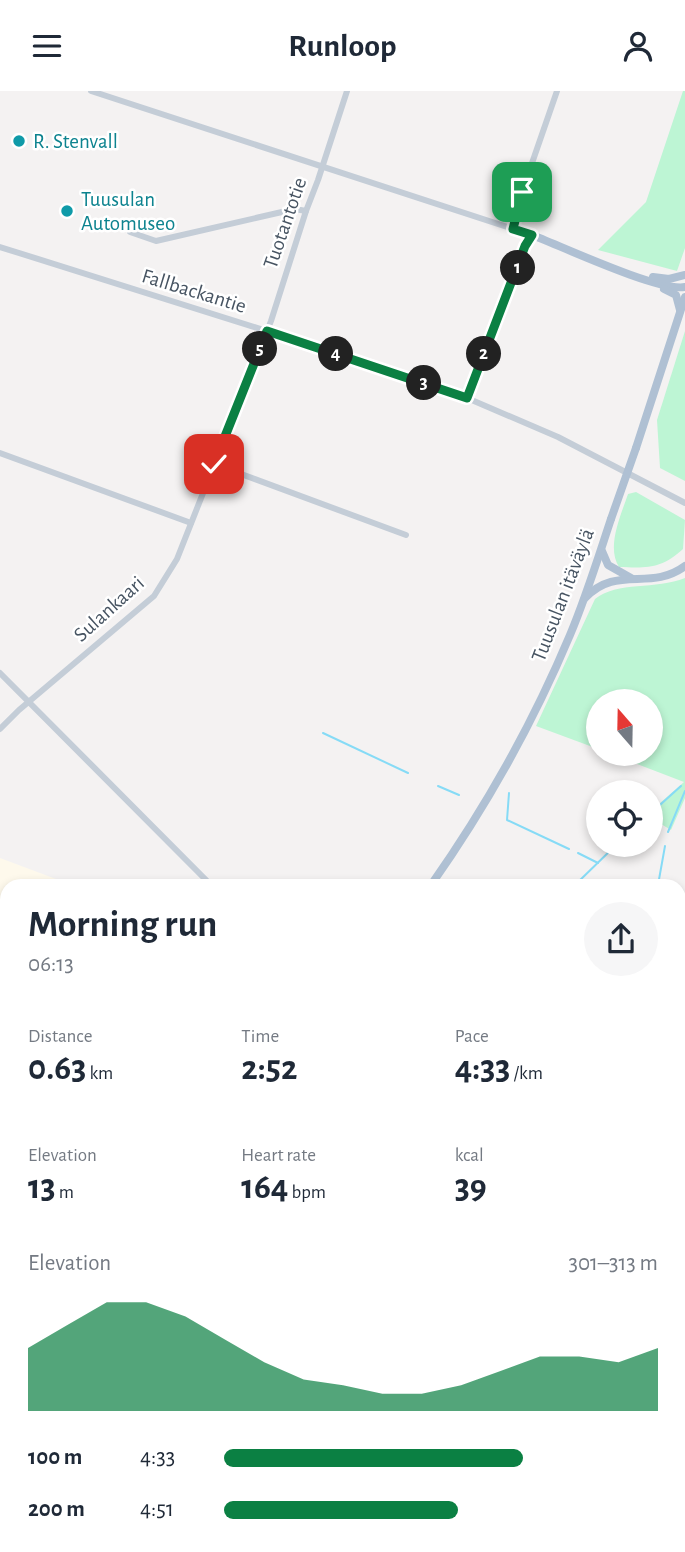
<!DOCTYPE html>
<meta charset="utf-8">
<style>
body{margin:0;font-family:"Alegreya Sans",sans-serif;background:#f6f6f7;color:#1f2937;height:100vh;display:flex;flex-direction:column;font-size:26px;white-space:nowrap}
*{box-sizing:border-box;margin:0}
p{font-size:23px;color:#747a83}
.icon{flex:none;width:38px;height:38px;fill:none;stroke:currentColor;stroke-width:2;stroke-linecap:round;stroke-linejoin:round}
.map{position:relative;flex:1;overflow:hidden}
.details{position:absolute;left:0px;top:788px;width:686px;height:674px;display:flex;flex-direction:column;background:#fff;border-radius:21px 21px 0 0;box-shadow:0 4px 10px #0003}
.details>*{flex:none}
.needle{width:46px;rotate:340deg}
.buttons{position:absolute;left:586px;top:598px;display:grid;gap:14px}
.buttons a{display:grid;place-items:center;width:77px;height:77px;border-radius:50%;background:#fff;box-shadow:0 4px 10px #0003;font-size:35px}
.pin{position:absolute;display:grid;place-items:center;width:60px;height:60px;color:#fff;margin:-30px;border-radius:14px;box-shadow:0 4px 10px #0006}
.km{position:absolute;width:35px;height:35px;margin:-18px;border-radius:50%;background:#222;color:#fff;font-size:19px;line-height:35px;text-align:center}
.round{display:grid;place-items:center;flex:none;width:74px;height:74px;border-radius:37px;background:#f6f6f7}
.head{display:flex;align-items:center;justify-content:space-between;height:119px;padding:0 28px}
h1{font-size:38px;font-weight:700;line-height:52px}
.stats{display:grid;grid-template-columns:repeat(3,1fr);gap:10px;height:119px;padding:7px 28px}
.stats div{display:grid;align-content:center}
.stats b{font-size:35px;font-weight:700}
.stats small{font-size:19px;font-weight:400}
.stats p{font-size:19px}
.chart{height:196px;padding:14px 28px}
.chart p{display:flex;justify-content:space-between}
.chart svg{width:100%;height:126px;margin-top:7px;fill:#0b8043;opacity:.7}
ul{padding:0 28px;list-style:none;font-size:23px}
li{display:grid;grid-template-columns:112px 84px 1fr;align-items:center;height:52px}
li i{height:18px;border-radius:9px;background:#0b8043}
header{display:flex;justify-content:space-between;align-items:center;height:91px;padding:0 28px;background:#fff;font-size:32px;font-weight:700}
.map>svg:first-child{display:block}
.commercial{fill:#fef9ec}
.green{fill:#bdf5d4}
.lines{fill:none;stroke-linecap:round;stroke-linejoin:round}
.stream{stroke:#86dbf6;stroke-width:2}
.minor{stroke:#c4cdd7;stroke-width:6}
.major{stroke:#afc0d3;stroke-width:8}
.major-bridge{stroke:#afc0d3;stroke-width:8}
.route-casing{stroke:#fff;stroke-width:14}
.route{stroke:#0b8043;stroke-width:9}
.culture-dot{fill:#0f9aa8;stroke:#fff;stroke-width:2.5}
.labels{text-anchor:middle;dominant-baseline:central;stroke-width:5;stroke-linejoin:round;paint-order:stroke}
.culture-label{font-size:21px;fill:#0d838f;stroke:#fff;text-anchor:start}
.street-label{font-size:21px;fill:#475462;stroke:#fff}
</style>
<header><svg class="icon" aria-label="menu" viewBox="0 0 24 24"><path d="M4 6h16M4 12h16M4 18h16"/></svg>Runloop<svg class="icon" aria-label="person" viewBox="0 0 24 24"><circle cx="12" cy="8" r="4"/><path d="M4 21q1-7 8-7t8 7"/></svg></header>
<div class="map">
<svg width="685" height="1461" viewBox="0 0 685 1461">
<rect width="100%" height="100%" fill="#f4f2f2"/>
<!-- commercial -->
<polygon class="commercial" points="0,767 72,794 7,794 7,966 0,961"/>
<!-- green -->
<g class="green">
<polygon points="683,0 685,0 685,157 677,180 598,159 646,111"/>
<polygon points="685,240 685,390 660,377 657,329"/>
<path d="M636,401L685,429L683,458C661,478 648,477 619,476C606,456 621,424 628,403Z"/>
<path d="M685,487V707L671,739L651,727V720L684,691L611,663H651V611H598V658L536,635L595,508C617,490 656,499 685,487Z"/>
<polygon points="679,838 685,840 685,1461 386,1461 389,1454 679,1454"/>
<polygon points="0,1356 7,1365 7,1427 0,1438"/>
</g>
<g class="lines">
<!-- stream -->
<g class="stream">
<polyline points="323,642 408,682"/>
<polyline points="438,695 459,704"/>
<polyline points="509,702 507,729 569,758"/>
<polyline points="651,722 681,695"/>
<polyline points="668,741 685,700"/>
<polyline points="578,762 598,772"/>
<polyline points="575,794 616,754"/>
<polyline points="658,794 665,755"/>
<polyline points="679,841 685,844"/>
<polyline points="206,1461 212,1454"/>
</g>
<!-- minor -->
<g class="minor">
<polyline points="91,0 532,144 467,307"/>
<polyline points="513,138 522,101 557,0"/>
<polyline points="130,141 156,150 295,118 306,120"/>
<polyline points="0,156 267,240 467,307 558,346 685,412"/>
<polyline points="0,362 191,432"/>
<polyline points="214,373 406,444"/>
<polyline points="0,582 211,794"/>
<polyline points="0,638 19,619 154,505 177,468 271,230 306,120 318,89 347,0"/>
</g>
<!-- major -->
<g class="major">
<path d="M532,144C561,155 659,201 685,196"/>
<polyline points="653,186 669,188 685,184"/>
<polyline points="664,198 676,204 680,219"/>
<polyline points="636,357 685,206"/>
<polyline points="602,460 608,474 631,487"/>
<path d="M585,507C617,473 650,501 685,475"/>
<path d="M431,794C486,716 533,632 570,544C586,506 598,467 611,428"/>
<polyline points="0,1162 7,1159"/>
</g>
<!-- major-bridge -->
<polyline class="major-bridge" points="611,428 636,357"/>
</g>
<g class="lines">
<!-- route casing -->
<g class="route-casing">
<polyline id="route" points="214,373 267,240 467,307 525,155 532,144 513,138 522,101"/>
</g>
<!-- route -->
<use href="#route" class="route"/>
</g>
<!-- markers -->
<g class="culture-dot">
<circle cx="19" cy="50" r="7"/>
<circle cx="67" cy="120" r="7"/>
</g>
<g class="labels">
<!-- culture labels -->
<g class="culture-label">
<text x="33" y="50">R. Stenvall</text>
<text x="81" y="108">Tuusulan<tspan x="81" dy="24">Automuseo</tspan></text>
</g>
<!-- street labels -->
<g class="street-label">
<text transform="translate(285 132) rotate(-71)">Tuotantotie</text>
<text transform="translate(194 200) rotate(17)">Fallbackantie</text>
<text transform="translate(563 504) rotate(-69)">Tuusulan itäväylä</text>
<text transform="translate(109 518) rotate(-42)">Sulankaari</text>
</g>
</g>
</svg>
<div class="buttons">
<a><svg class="needle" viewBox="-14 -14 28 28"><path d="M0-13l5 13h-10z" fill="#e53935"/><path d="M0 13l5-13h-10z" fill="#747a83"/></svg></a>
<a><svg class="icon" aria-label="locate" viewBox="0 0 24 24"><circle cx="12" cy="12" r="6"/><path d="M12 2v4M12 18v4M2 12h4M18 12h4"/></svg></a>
</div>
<div class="pin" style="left:522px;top:101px;background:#1e9e55"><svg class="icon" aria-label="arrive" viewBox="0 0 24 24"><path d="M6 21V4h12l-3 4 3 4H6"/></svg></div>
<div class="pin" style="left:214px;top:373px;background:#d93025"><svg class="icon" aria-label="check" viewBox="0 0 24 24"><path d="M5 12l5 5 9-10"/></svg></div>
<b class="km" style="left:518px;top:177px">1</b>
<b class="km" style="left:484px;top:263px">2</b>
<b class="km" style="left:424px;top:292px">3</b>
<b class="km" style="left:336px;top:263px">4</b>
<b class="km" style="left:260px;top:258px">5</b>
<section class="details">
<div class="head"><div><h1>Morning run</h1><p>06:13</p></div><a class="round"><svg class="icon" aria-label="share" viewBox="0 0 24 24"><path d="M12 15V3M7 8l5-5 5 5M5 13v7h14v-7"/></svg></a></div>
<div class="stats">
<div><p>Distance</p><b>0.63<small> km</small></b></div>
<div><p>Time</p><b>2:52</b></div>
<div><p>Pace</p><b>4:33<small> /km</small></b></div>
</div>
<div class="stats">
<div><p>Elevation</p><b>13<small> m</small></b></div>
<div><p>Heart rate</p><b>164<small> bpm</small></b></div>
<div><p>kcal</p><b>39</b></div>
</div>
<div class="chart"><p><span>Elevation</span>301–313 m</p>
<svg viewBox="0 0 160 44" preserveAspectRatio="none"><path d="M0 44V22L10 14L20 6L30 6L40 11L50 19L60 27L70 33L80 35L90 38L100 38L110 35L120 30L130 25L140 25L150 27L160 22V44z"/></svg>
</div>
<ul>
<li><b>100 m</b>4:33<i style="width:69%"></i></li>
<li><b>200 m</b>4:51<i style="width:54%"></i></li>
</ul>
</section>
</div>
